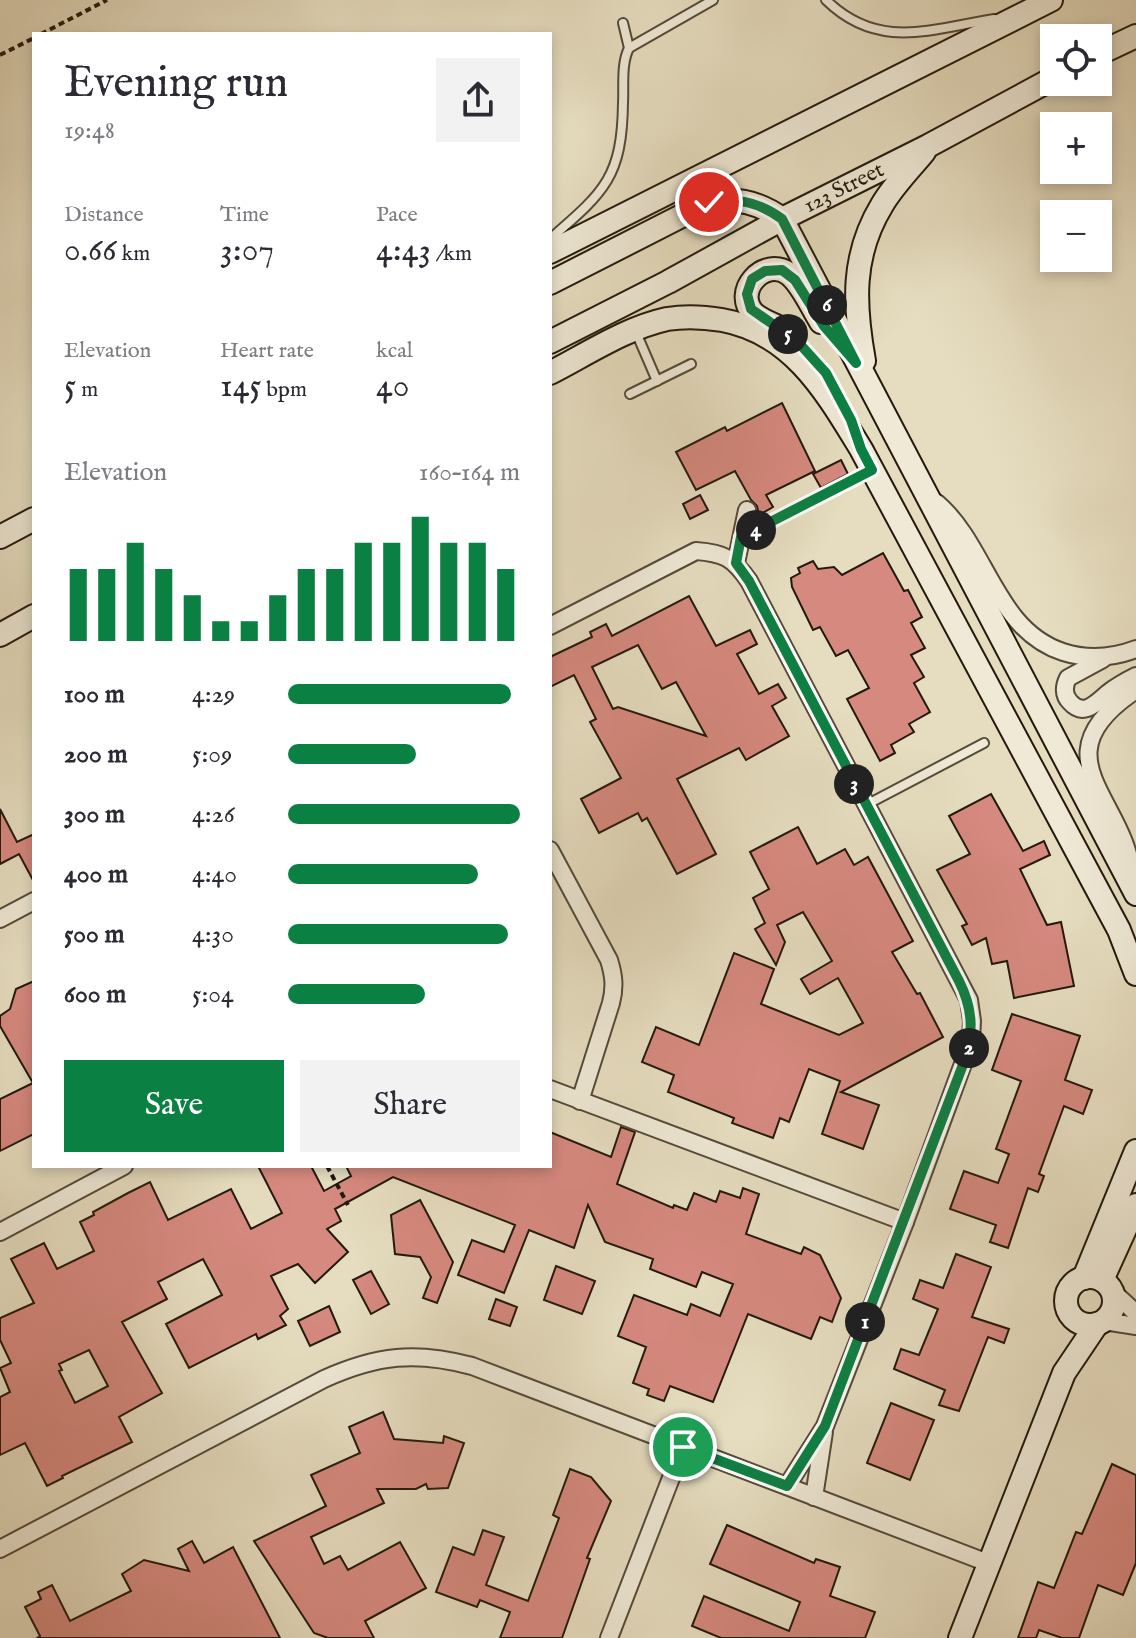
<!DOCTYPE html>
<meta charset="utf-8">
<style>
body{margin:0;font-family:"IM FELL English",serif;background:#f2f2f3;color:#2b2b33;height:100vh;display:flex;flex-direction:column;font-size:30px;white-space:nowrap}
*{box-sizing:border-box;margin:0}
p{font-size:26px;color:#7c7c81}
.icon{flex:none;width:44px;height:44px;fill:none;stroke:currentColor;stroke-width:2;stroke-linecap:round;stroke-linejoin:round}
.map{position:relative;flex:1;overflow:hidden}
.panel{position:absolute;left:32px;top:32px;width:520px;height:1136px;display:flex;flex-direction:column;background:#fff;border-radius:0px;box-shadow:0 4px 12px #0003}
.panel>*{flex:none}
.controls{position:absolute;left:1040px;top:24px;display:grid;gap:16px}
.controls a{display:grid;place-items:center;width:72px;height:72px;border-radius:0px;background:#fff;box-shadow:0 4px 12px #0003;font-size:40px}
.pin{position:absolute;display:grid;place-items:center;width:68px;height:68px;color:#fff;margin:-34px;border:4px solid #fff;border-radius:50%;box-shadow:0 2px 8px #0007}
.km{position:absolute;width:40px;height:40px;margin:-20px;border-radius:50%;background:#222;color:#fff;font-size:22px;line-height:40px;text-align:center}
.round{display:grid;place-items:center;flex:none;width:84px;height:84px;border-radius:0px;background:#f2f2f3}
.summary{display:flex;align-items:center;justify-content:space-between;height:136px;padding:0 32px}
h1{font-size:44px;font-weight:600;line-height:60px}
.metrics{display:grid;grid-template-columns:repeat(3,1fr);gap:12px;height:136px;padding:8px 32px}
.metrics div{display:grid;align-content:center}
.metrics b{font-size:34px;font-weight:600}
.metrics small{font-size:22px;font-weight:400}
.metrics p{font-size:22px}
.chart{height:224px;padding:16px 32px}
.chart p{display:flex;justify-content:space-between}
.chart svg{width:100%;height:144px;margin-top:8px;stroke:#0b8043;stroke-width:6}
.cta{display:flex;gap:16px;margin-top:auto;padding:16px 32px}
.cta a{flex:1;height:92px;border-radius:0px;background:#0b8043;color:#fff;font-size:32px;font-weight:600;line-height:92px;text-align:center}
.cta a+a{background:#f2f2f3;color:#2b2b33}
ul{padding:0 32px;list-style:none;font-size:26px}
li{display:grid;grid-template-columns:128px 96px 1fr;align-items:center;height:60px}
li i{height:20px;border-radius:10px;background:#0b8043}
.map>svg:first-child{display:block}
.building{fill:#d6897f;stroke:#23190c;stroke-width:2;fill-rule:evenodd}
.lines{fill:none;stroke-linecap:round;stroke-linejoin:round}
.lane-casing{stroke:#544a39;stroke-width:12}
.street-casing{stroke:#544a39;stroke-width:20}
.secondary-casing{stroke:#23190c;stroke-width:26}
.path{stroke:#23190c;stroke-width:4;stroke-dasharray:6 4;stroke-linecap:butt}
.lane{stroke:#efe9d6;stroke-width:8}
.street{stroke:#efe9d6;stroke-width:16}
.secondary{stroke:#efe9d6;stroke-width:22}
.route-casing{stroke:#fff;stroke-width:16}
.route{stroke:#0b8043;stroke-width:10}
.labels{text-anchor:middle;dominant-baseline:central;stroke-width:8;stroke-linejoin:round;paint-order:stroke}
.street-label{font-size:22px;fill:#23190c;stroke:#efe9d6}
</style>
<div class="map">
<svg width="1136" height="1638" viewBox="0 0 1136 1638">
<rect width="100%" height="100%" fill="#e6ddc0"/>
<filter id="stains"><feTurbulence type="fractalNoise" baseFrequency=".0025" numOctaves="4"/><feColorMatrix values="0 0 0 0 .2 0 0 0 0 .09 0 0 0 0 .02 0 0 0 .5 -.17"/></filter>
<radialGradient id="worn" r=".72"><stop offset=".6" stop-color="#630" stop-opacity="0"/><stop offset="1" stop-color="#630" stop-opacity=".3"/></radialGradient>
<!-- building -->
<g class="building">
<polygon points="782,403 815,471 766,495 773,507 759,515 757,506 751,500 735,471 696,490 676,452 725,427 727,431"/>
<polygon points="841,460 848,474 821,488 813,474"/>
<polygon points="700,495 708,510 690,519 683,504"/>
<polygon points="883,553 904,591 908,590 922,617 911,623 925,648 911,655 924,677 914,683 930,712 909,724 914,732 891,745 895,753 880,761 847,699 869,688 848,650 836,656 820,627 813,630 792,587 791,578 800,573 798,568 813,561 818,569 834,567 842,575"/>
<path d="M689,596L716,646L750,630L757,644L737,654L759,694L778,684L786,698L772,706L789,736L746,760L739,748L677,779L716,854L677,874L647,818L642,821L638,813L599,833L581,799L621,778L590,722L596,719L574,675L550,687V657L592,637L590,632L606,624L612,636ZM638,645L662,689L676,682L706,736L618,707L613,709L592,667Z"/>
<polygon points="991,794 1023,851 1044,841 1050,855 1020,869 1047,925 1061,922 1074,986 1014,998 1007,961 992,964 986,938 972,945 962,926 967,924 937,870 970,854 949,816"/>
<polygon points="0,809 17,842 34,834 34,882 19,854 0,864"/>
<polygon points="798,827 817,864 845,849 854,865 868,857 913,941 892,952 917,994 920,993 943,1037 841,1092 879,1105 863,1149 822,1134 840,1081 809,1069 789,1122 780,1118 773,1138 732,1123 734,1118 668,1092 674,1075 642,1062 656,1027 699,1045 734,953 774,969 761,1004 839,1035 863,1023 838,978 810,994 801,979 832,961 803,912 777,925 785,942 776,965 755,929 765,923 753,898 769,889 750,852"/>
<polygon points="34,981 34,1134 0,1151 0,1099 33,1083 0,1026 0,1016 10,1009 16,989"/>
<polygon points="1012,1014 1080,1036 1065,1080 1092,1090 1083,1114 1064,1106 1039,1174 1044,1176 1038,1192 1028,1188 1008,1248 990,1242 996,1225 950,1209 964,1171 998,1183 1009,1154 996,1149 1021,1081 992,1070"/>
<path d="M621,1127L635,1132L617,1184L673,1208L674,1205L687,1210L694,1193L716,1202L720,1191L740,1198L743,1188L759,1194L746,1234L801,1254L804,1247L820,1255L841,1298L832,1322L820,1317L811,1339L748,1314L713,1402L670,1386L664,1401L647,1395L649,1389L633,1383L646,1347L618,1336L634,1295L687,1315L691,1304L720,1316L733,1284L702,1272L696,1287L650,1269L653,1259L605,1242L588,1205L574,1248L529,1230L504,1293L458,1275L472,1240L504,1252L515,1225L393,1177L335,1209L341,1221L327,1229L348,1252L315,1283L298,1264L271,1276L288,1309L280,1316L286,1325L258,1339L256,1334L189,1368L166,1324L222,1295L203,1259L158,1282L167,1299L122,1322L162,1393L119,1417L132,1442L62,1476L63,1478L47,1486L25,1443L0,1455V1397L10,1392L0,1368L11,1363L0,1340V1318L34,1303L11,1259L44,1243L57,1269L94,1251L80,1222L94,1215L93,1212L128,1193L150,1182L168,1220L231,1189L251,1229L282,1213L258,1166H311L324,1191L351,1176L346,1166H550V1132L611,1157ZM89,1350L108,1386L75,1403L59,1371L62,1370L59,1364Z"/>
<polygon points="420,1200 453,1262 437,1303 423,1298 431,1277 420,1257 395,1254 391,1215"/>
<polygon points="956,1254 991,1267 972,1317 1009,1329 1004,1343 988,1337 959,1411 939,1405 945,1390 894,1369 901,1349 919,1355 938,1309 913,1299 920,1280 943,1288"/>
<polygon points="556,1266 595,1281 582,1314 544,1300"/>
<polygon points="371,1271 389,1304 371,1314 353,1280"/>
<polygon points="496,1299 517,1307 510,1326 489,1319"/>
<polygon points="329,1306 340,1332 310,1346 298,1321"/>
<polygon points="891,1403 934,1420 910,1480 867,1463"/>
<polygon points="383,1412 394,1439 443,1443 444,1436 464,1443 448,1488 428,1489 426,1484 416,1489 377,1489 384,1503 311,1537 324,1564 340,1556 348,1570 400,1542 426,1588 365,1621 374,1638 328,1638 314,1633 254,1541 326,1506 311,1475 360,1453 349,1427"/>
<polygon points="1112,1464 1136,1475 1136,1563 1123,1595 1098,1585 1079,1638 1062,1638 1039,1630 1036,1638 1018,1638 1038,1582 1054,1588 1076,1532 1082,1534"/>
<polygon points="570,1469 591,1477 611,1501 587,1558 590,1559 562,1638 500,1638 510,1612 480,1600 477,1607 436,1592 453,1547 474,1555 483,1530 504,1537 486,1585 528,1601 559,1518 553,1515"/>
<polygon points="727,1525 814,1563 816,1559 840,1567 830,1596 875,1612 865,1638 721,1638 692,1626 704,1596 789,1631 800,1602 710,1564"/>
<polygon points="192,1541 204,1563 233,1547 280,1638 37,1638 40,1636 25,1607 41,1599 38,1592 52,1585 70,1621 131,1591 122,1574 144,1560 189,1571 178,1549"/>
</g>
<g class="lines">
<!-- lane casing -->
<g class="lane-casing">
<g id="lane">
<path d="M826,0C878,51 931,29 994,19"/>
<polyline points="623,23 629,48"/>
<path d="M550,239C604,192 622,178 623,103C624,85 621,64 629,48L713,0"/>
<polyline points="635,330 657,381"/>
<polyline points="630,394 691,364"/>
<polyline points="866,805 984,743"/>
</g>
</g>
<!-- street casing -->
<g class="street-casing">
<g id="street">
<path d="M937,503C987,546 995,630 1063,652C1088,660 1112,658 1136,649"/>
<polyline points="736,563 747,510"/>
<path d="M550,626L696,551C724,553 733,558 749,581L969,1000L972,1021L971,1042L905,1222L825,1426L787,1486"/>
<path d="M1103,659L1068,678C1064,686 1063,695 1070,702C1084,718 1097,702 1108,693C1117,686 1126,681 1136,676"/>
<path d="M550,850L609,960C614,976 615,987 611,1003L580,1101"/>
<path d="M1132,881C1131,801 1032,759 1136,690"/>
<polyline points="0,919 34,901"/>
<polyline points="550,1089 905,1222"/>
<polyline points="0,1232 124,1166"/>
<polyline points="1113,1292 1136,1313"/>
<polyline points="1104,1321 1136,1326"/>
<polyline points="814,1497 824,1432"/>
<path d="M0,1549L324,1379C377,1355 416,1351 472,1366L988,1563"/>
<polyline points="609,1638 683,1447"/>
</g>
</g>
<!-- secondary casing -->
<g class="secondary-casing">
<g id="secondary">
<polyline points="1098,54 1136,36"/>
<polyline points="550,252 1051,0"/>
<path d="M550,283L709,202C736,197 759,202 782,219L1136,894"/>
<path d="M776,326C769,323 760,319 754,314C732,292 764,256 789,274C802,284 812,308 821,322"/>
<path id="s1" d="M550,342L668,282L782,219L928,146L1054,78"/>
<path d="M864,361C854,305 851,256 882,205C893,186 910,169 924,152"/>
<path d="M550,373C587,354 626,328 667,319C685,316 704,317 722,320C793,333 826,392 861,449L1119,930L1136,974"/>
<polyline points="0,537 34,519"/>
<polyline points="0,635 34,616"/>
<circle cx="1090" cy="1301" r="24"/>
<polyline points="1084,1278 1136,1151"/>
<polyline points="1102,1280 1136,1205"/>
<polyline points="960,1638 1064,1373 1097,1324"/>
</g>
</g>
<!-- path -->
<g class="path">
<polyline points="41,34 107,0"/>
<polyline points="0,55 34,38"/>
<polyline points="761,527 857,478"/>
<polyline points="327,1166 348,1205"/>
</g>
<!-- lane -->
<use href="#lane" class="lane"/>
<!-- street -->
<use href="#street" class="street"/>
<!-- secondary -->
<use href="#secondary" class="secondary"/>
</g>
<g class="lines">
<!-- route casing -->
<g class="route-casing">
<path id="route" d="M683,1447L787,1486L825,1426L964,1062C974,1032 973,1009 959,981L749,581L736,563L741,537L872,470L861,449L851,420L826,373L797,341L751,309L747,294L752,279L765,271L782,270L795,280L824,326L856,363L782,219C759,202 736,197 709,202"/>
</g>
<!-- route -->
<use href="#route" class="route"/>
</g>
<g class="labels">
<!-- street labels -->
<g class="street-label">
<text stroke="none"><textPath href="#s1" startOffset="332">123 Street</textPath></text>
</g>
</g>
<rect width="100%" height="100%" filter="url(#stains)"/>
<rect width="100%" height="100%" fill="url(#worn)"/>
</svg>
<div class="controls">
<a><svg class="icon" aria-label="locate" viewBox="0 0 24 24"><circle cx="12" cy="12" r="6"/><path d="M12 2v4M12 18v4M2 12h4M18 12h4"/></svg></a>
<a>+</a>
<a>−</a>
</div>
<div class="pin" style="left:683px;top:1447px;background:#1e9e55"><svg class="icon" aria-label="arrive" viewBox="0 0 24 24"><path d="M6 21V4h12l-3 4 3 4H6"/></svg></div>
<div class="pin" style="left:709px;top:202px;background:#d93025"><svg class="icon" aria-label="check" viewBox="0 0 24 24"><path d="M5 12l5 5 9-10"/></svg></div>
<b class="km" style="left:865px;top:1322px">1</b>
<b class="km" style="left:969px;top:1048px">2</b>
<b class="km" style="left:854px;top:784px">3</b>
<b class="km" style="left:756px;top:530px">4</b>
<b class="km" style="left:788px;top:334px">5</b>
<b class="km" style="left:827px;top:305px">6</b>
<section class="panel">
<div class="summary"><div><h1>Evening run</h1><p>19:48</p></div><a class="round"><svg class="icon" aria-label="share" viewBox="0 0 24 24"><path d="M12 15V3M7 8l5-5 5 5M5 13v7h14v-7"/></svg></a></div>
<div class="metrics">
<div><p>Distance</p><b>0.66<small> km</small></b></div>
<div><p>Time</p><b>3:07</b></div>
<div><p>Pace</p><b>4:43<small> /km</small></b></div>
</div>
<div class="metrics">
<div><p>Elevation</p><b>5<small> m</small></b></div>
<div><p>Heart rate</p><b>145<small> bpm</small></b></div>
<div><p>kcal</p><b>40</b></div>
</div>
<div class="chart"><p><span>Elevation</span>160–164 m</p>
<svg viewBox="0 0 160 44" preserveAspectRatio="none"><path d="M5 44V22M15 44V22M25 44V14M35 44V22M45 44V30M55 44V38M65 44V38M75 44V30M85 44V22M95 44V22M105 44V14M115 44V14M125 44V6M135 44V14M145 44V14M155 44V22"/></svg>
</div>
<ul>
<li><b>100 m</b>4:29<i style="width:96%"></i></li>
<li><b>200 m</b>5:09<i style="width:55%"></i></li>
<li><b>300 m</b>4:26<i style="width:100%"></i></li>
<li><b>400 m</b>4:40<i style="width:82%"></i></li>
<li><b>500 m</b>4:30<i style="width:95%"></i></li>
<li><b>600 m</b>5:04<i style="width:59%"></i></li>
</ul>
<div class="cta"><a>Save</a><a>Share</a></div>
</section>
</div>
